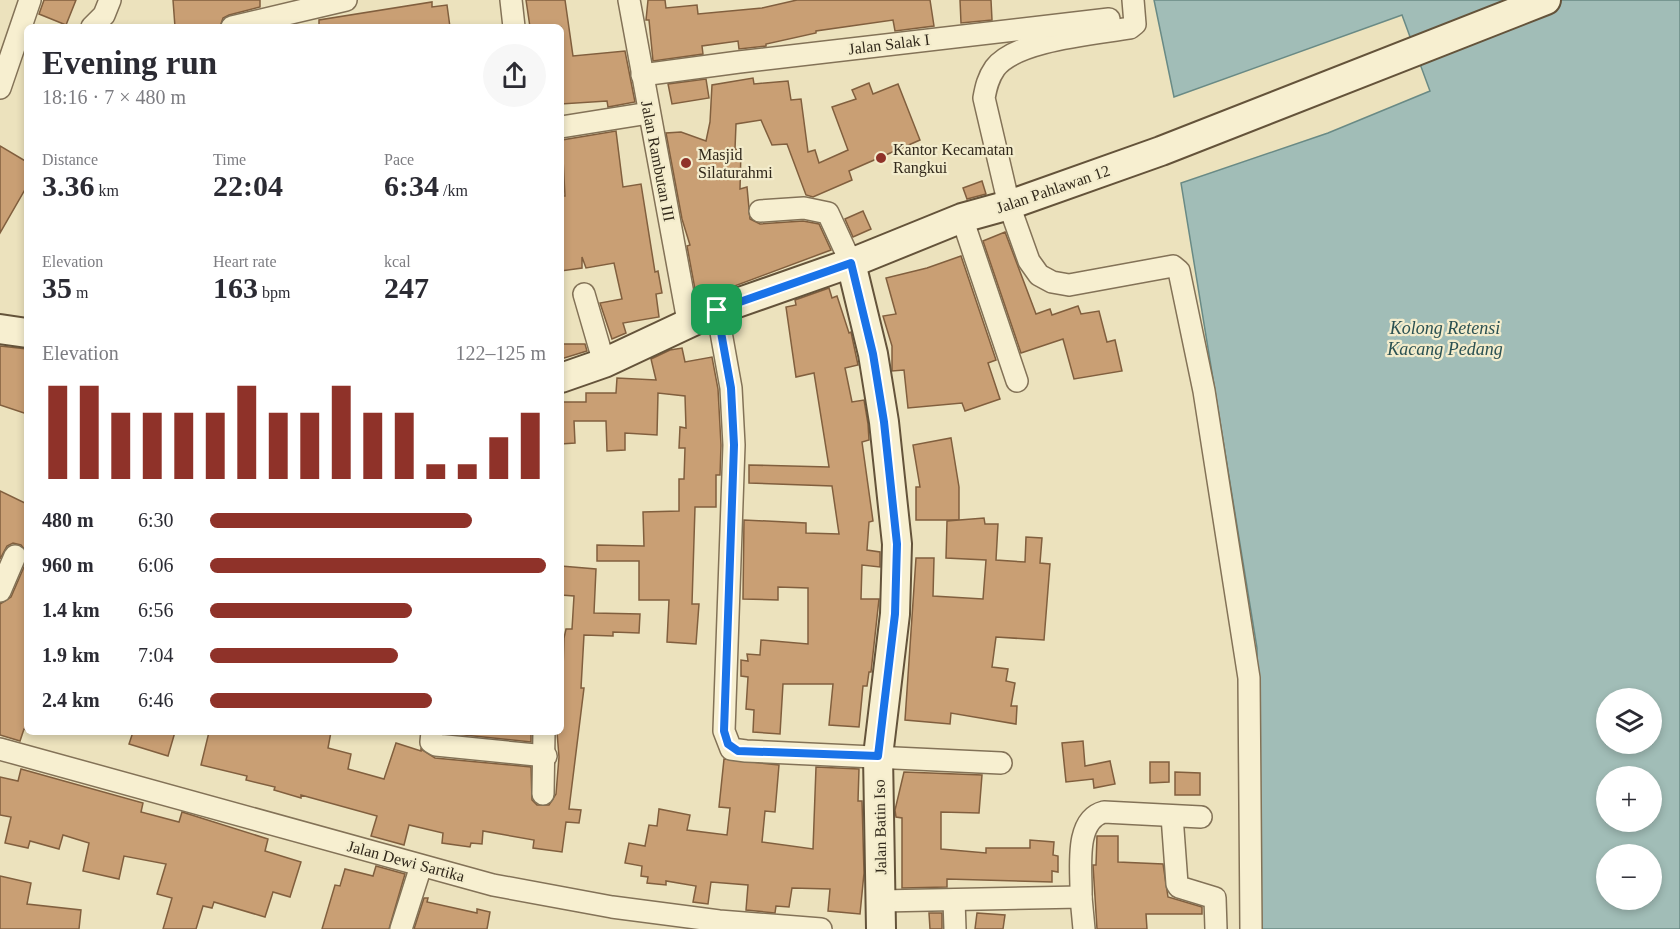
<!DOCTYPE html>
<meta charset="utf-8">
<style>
body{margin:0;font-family:"Times New Roman",serif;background:#f7f7f7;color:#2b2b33;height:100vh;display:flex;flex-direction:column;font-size:22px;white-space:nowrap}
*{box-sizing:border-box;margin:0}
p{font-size:20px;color:#7c7c81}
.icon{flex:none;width:33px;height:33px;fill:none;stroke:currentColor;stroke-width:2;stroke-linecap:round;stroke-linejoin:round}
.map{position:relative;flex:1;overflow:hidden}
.sheet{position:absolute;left:24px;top:24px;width:540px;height:711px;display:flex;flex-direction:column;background:#fff;border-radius:9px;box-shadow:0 3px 9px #0003}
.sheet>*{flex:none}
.tools{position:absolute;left:1596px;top:688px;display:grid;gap:12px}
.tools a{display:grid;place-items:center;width:66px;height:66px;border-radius:50%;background:#fff;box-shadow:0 3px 9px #0003;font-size:30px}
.pin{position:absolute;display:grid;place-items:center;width:51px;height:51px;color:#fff;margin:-26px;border-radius:12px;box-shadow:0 3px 9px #0006}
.round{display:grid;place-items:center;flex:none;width:63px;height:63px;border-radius:32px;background:#f7f7f7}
.overview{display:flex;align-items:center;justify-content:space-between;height:102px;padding:0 18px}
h1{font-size:33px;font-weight:700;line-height:45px}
.figures{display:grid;grid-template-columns:repeat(3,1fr);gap:9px;height:102px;padding:6px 18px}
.figures div{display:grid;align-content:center}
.figures b{font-size:30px;font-weight:700}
.figures small{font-size:16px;font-weight:400}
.figures p{font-size:16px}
.chart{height:168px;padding:12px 18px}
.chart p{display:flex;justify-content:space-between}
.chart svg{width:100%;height:108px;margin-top:6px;stroke:#8f3229;stroke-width:6}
ul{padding:0 18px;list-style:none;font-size:20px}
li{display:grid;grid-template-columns:96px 72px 1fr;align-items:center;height:45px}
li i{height:15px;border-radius:8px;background:#8f3229}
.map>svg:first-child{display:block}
.water{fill:#a1bdb7;stroke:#698a85;stroke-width:1.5;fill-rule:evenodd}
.building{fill:#c99f74;stroke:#815f3e;stroke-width:1.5}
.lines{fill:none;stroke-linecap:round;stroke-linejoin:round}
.street-casing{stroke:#837257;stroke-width:24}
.secondary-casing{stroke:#64533a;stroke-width:32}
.street{stroke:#f7efd0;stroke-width:21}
.secondary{stroke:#f7efd0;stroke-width:28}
.route-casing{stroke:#fff;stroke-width:12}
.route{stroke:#1a73e8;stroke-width:8}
.poi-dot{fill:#8f3229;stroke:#f3eccc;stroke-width:2}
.labels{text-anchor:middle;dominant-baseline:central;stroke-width:4.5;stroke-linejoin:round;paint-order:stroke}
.street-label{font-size:16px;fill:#32291b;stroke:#f3eccc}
.poi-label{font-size:16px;fill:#32291b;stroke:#f3eccc;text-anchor:start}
.water-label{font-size:18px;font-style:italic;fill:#2b5152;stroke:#f3eccc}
</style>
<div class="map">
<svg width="1680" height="929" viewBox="0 0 1680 929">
<rect width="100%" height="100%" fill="#ece2bd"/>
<!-- water -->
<path class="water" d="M1154,0H1680V929H1258L1257,648L1181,183L1328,133L1430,91L1402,15L1174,97ZM1606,699H1652V744H1606ZM1606,777H1652V822H1606ZM1606,855H1652V900H1606Z"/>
<!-- building -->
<g class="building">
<polygon points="44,0 76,0 66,25 39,14"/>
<polygon points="173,0 260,0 260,7 229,15 223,18 220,27 175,27"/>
<polygon points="526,0 565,0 573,56 625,51 635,102 608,107 607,101 561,104 561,27 530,27"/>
<polygon points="648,0 665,0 666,8 697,5 698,14 762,8 797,0 930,0 934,26 895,31 893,20 816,31 816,33 766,44 766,46 739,49 738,41 702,46 703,54 653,61 649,20 646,20"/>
<polygon points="960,0 991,0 992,20 961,23"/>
<polygon points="432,2 432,7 447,5 450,27 319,27 319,20"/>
<polygon points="753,78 754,84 788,81 791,100 801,99 808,152 815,150 819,163 848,150 832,107 856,99 852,90 869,83 873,94 898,84 920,140 849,171 852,180 813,197 806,195 787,144 772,145 761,120 736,124 735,149 741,150 740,189 747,187 750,219 760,224 803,221 819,224 831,250 697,300 687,246 690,245 682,219 666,133 681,132 706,141 710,122 712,85"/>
<polygon points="706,79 709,98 672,104 668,84"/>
<polygon points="616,131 623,187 641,184 655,272 658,271 662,293 656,294 659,317 623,323 626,333 612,339 600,303 622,299 614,263 586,268 582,257 582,268 561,271 561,196 565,196 562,140"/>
<polygon points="0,146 27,162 27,186 0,233"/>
<polygon points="982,181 986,194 967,199 963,188"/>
<polygon points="863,211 871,229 853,237 845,219"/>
<polygon points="1005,232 1036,314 1050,309 1052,315 1078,306 1081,314 1099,311 1107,342 1115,340 1122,371 1074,379 1063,339 1021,353 983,241"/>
<polygon points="961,256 996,360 988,363 1000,399 965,411 962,403 908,408 904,370 892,371 892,346 883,316 896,314 886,278 927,268"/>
<polygon points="829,288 832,298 837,296 849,333 851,332 858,365 845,368 852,402 864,400 868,424 869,440 862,442 873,521 869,522 867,550 880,552 880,567 862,565 861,599 879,599 871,672 869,672 867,686 863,686 859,727 829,725 833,684 783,684 780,734 753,732 754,710 746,709 748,677 741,676 741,660 748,661 747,654 760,655 761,640 808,644 808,588 778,587 778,600 743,599 744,520 806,523 806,533 839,534 832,486 749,483 749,465 829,467 814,373 796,377 786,307 796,305 795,300"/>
<polygon points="561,344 585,344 587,351 561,359"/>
<polygon points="0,346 27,349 27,414 0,405"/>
<polygon points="682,348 685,362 712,357 718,389 721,445 720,475 716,475 716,507 695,507 692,604 699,604 696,644 667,642 669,600 639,600 639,561 597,561 597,545 644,546 643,512 679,511 679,479 684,479 685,448 679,448 680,427 686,428 685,396 658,393 657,435 625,433 625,450 607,451 606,421 574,421 575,443 561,444 561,402 586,402 586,393 616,393 617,378 656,380 651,359 670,350"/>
<polygon points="951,438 959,487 959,520 916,520 916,487 920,487 913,445"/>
<polygon points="0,491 27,504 27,553 21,545 13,543 7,546 0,559"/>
<polygon points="984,518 985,524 998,524 996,560 1025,562 1026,537 1042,538 1040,563 1050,564 1044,640 996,637 992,667 1008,669 1006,681 1015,683 1011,706 1017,706 1016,724 951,713 950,724 905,720 916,558 934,558 933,596 983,599 986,560 946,558 947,521"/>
<polygon points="27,560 27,730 24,729 20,741 0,735 0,604 11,597"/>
<polygon points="561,566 596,569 594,613 640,614 639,633 613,632 613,636 584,635 581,688 584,688 569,809 581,810 579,823 566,822 562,852 533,848 534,840 483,831 482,844 471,843 470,847 442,843 443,833 409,825 404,845 371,836 377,816 301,795 301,798 274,790 275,787 246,780 247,776 201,765 209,732 331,732 328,748 351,754 348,769 384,779 396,743 421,751 421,749 435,758 531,767 532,800 537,805 549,805 556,794 559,757 557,732 561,732 564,638 566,629 572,629 574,596 561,595"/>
<polygon points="133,732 175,732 168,756 129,744"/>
<polygon points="445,732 531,732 531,742 445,733"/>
<polygon points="1083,741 1085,766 1110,761 1115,784 1094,788 1093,779 1066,782 1062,743"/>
<polygon points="724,759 779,765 775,812 765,811 762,842 813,849 816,767 859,769 858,801 862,801 864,873 860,914 828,911 830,889 792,888 789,907 776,906 775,913 746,910 748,885 711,882 708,904 693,902 696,886 666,881 666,885 647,883 648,877 641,876 642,866 625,863 629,843 645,846 649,825 657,826 659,809 690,815 687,830 727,835 730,808 719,807"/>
<polygon points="1150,762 1169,762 1169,782 1150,783"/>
<polygon points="21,769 143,803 141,812 179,822 182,812 268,839 265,851 301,862 290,897 273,892 265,917 214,902 212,908 203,906 196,929 163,929 172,898 157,894 166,864 124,856 119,879 83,871 89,843 63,835 59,849 30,841 28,848 5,843 11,817 0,815 0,777 18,781"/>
<polygon points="904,772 982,775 979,813 941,812 941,849 986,853 986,848 1030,848 1030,840 1054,842 1053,855 1058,856 1058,872 1052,871 1052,882 947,879 947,887 902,888 902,818 896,817 895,810"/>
<polygon points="1175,772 1200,773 1200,795 1175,795"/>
<polygon points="1097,836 1118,836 1118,862 1163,864 1168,897 1202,907 1202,914 1146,914 1147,929 1097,929 1093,865 1096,865"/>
<polygon points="376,866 405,874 389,929 322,929 335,885 340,886 345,869 373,876"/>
<polygon points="0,876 31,883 27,904 81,910 79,929 0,929"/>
<polygon points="424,898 428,898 427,902 477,913 477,909 490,912 487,929 414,929"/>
<polygon points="929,913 942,913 942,929 930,929"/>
<polygon points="977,913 1005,915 1003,929 975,929"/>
</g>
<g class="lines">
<!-- street casing -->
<g class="street-casing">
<g id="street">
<polyline points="511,0 514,27"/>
<polyline points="629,0 688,321"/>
<path d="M1133,0L1135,24L1130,28C1095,34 1016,40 995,68C988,78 986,87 984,98L1009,205L1029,261L1039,275L1052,282L1069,285L1173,266L1179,271L1204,391L1249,678L1251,929"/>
<polyline points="92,27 104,15 110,0"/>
<polyline points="232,27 346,0"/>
<polyline points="642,75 739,62 1109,19"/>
<polyline points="0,88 30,0"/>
<polyline points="561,127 649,113"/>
<polyline points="760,211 804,208 828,213 851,263"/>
<polyline points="962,218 1017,381"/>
<polyline points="584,294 604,363"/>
<polyline points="717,310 731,388 734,445 724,731 731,749 746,751 1001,763"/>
<polyline points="0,591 15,556"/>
<polyline points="432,732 431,742 436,745 546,756"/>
<polyline points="0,749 493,885 612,907 719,921 821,929"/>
<polyline points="543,794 544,732"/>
<polyline points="1172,816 1177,884 1179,887 1215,898 1216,929"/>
<path d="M1081,897C1082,872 1073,820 1104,812L1201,817"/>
<polyline points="954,900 955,929"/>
<polyline points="881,901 1081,897 1084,929"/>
<polyline points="401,929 421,866"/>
</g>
</g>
<!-- secondary casing -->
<g class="secondary-casing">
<g id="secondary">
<polyline points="851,263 873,354 884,422 897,544 895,614 878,756 881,929"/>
<polyline points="0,329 27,333"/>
<polyline points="561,378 604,363 717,310 851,263 962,218 1009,205 1161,151 1546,0"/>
</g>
</g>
<!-- street -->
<use href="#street" class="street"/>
<!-- secondary -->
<use href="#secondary" class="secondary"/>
</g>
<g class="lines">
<!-- route casing -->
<g class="route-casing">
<polygon id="route" points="851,263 873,354 884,422 897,544 895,614 878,756 738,751 728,744 724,731 734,445 731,388 717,310"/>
</g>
<!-- route -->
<use href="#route" class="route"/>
</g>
<!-- markers -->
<g class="poi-dot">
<circle cx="881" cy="158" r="6"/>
<circle cx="686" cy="163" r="6"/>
</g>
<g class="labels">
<!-- street labels -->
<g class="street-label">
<text transform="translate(889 44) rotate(-7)">Jalan Salak I</text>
<text transform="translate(658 161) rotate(79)">Jalan Rambutan III</text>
<text transform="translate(1053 189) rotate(-19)">Jalan Pahlawan 12</text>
<text transform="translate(880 827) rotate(-91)">Jalan Batin Iso</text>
<text transform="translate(406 861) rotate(15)">Jalan Dewi Sartika</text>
</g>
<!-- poi labels -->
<g class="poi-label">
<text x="893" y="149">Kantor Kecamatan<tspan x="893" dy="18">Rangkui</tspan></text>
<text x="698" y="154">Masjid<tspan x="698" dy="18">Silaturahmi</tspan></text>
</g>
<!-- water labels -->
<g class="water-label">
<text x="1445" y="328">Kolong Retensi<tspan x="1445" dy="21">Kacang Pedang</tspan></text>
</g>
</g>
</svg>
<div class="tools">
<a><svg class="icon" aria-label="layers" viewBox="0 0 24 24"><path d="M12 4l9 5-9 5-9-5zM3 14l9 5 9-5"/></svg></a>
<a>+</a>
<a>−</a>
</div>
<div class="pin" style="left:717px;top:310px;background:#1e9e55"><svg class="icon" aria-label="arrive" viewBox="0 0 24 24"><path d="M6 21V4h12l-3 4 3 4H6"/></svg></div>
<section class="sheet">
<div class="overview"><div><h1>Evening run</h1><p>18:16 · 7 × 480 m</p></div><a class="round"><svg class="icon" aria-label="share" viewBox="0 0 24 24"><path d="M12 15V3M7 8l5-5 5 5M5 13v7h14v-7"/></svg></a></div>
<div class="figures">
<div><p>Distance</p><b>3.36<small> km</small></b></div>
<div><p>Time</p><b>22:04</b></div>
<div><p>Pace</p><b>6:34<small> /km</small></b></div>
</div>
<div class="figures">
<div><p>Elevation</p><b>35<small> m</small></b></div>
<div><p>Heart rate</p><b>163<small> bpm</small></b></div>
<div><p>kcal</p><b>247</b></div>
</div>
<div class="chart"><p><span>Elevation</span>122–125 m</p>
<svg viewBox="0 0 160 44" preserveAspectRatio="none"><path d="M5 44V6M15 44V6M25 44V17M35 44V17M45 44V17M55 44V17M65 44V6M75 44V17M85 44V17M95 44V6M105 44V17M115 44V17M125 44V38M135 44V38M145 44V27M155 44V17"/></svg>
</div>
<ul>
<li><b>480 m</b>6:30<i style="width:78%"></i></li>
<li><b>960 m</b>6:06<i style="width:100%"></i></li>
<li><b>1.4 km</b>6:56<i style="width:60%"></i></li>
<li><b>1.9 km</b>7:04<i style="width:56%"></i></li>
<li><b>2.4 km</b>6:46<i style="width:66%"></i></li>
</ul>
</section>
</div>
